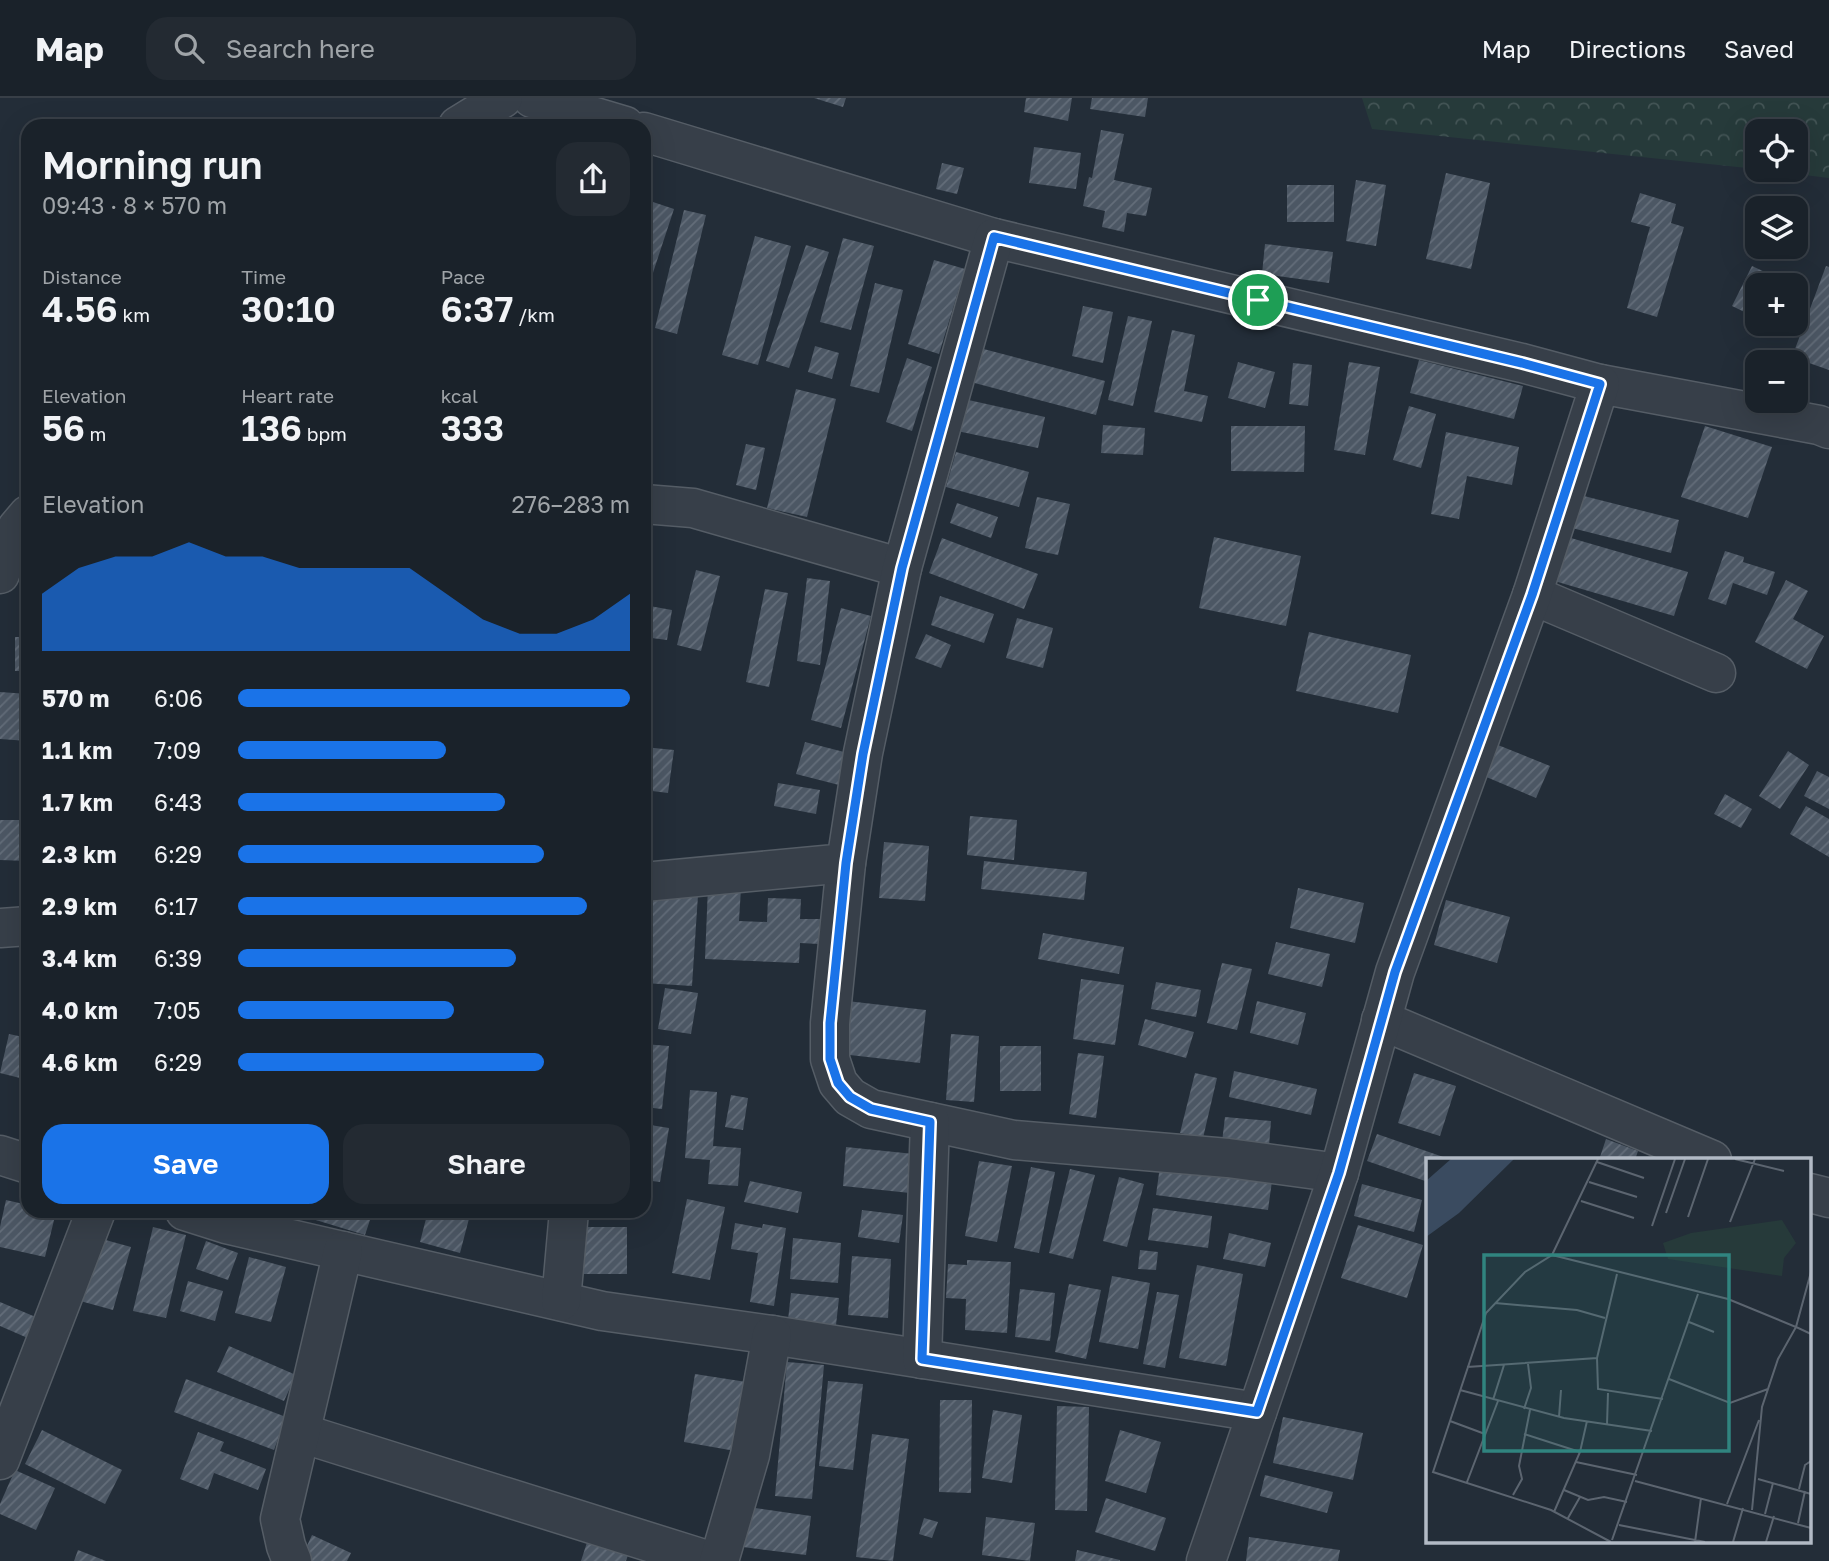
<!DOCTYPE html>
<meta charset="utf-8">
<style>
body{margin:0;font-family:"Golos Text",sans-serif;background:#232a32;color:#f1f3f6;height:100vh;display:flex;flex-direction:column;font-size:26px;white-space:nowrap}
*{box-sizing:border-box;margin:0}
p{font-size:23px;color:#9fa4a8}
.icon{flex:none;width:38px;height:38px;fill:none;stroke:currentColor;stroke-width:2;stroke-linecap:round;stroke-linejoin:round}
.map{position:relative;flex:1;overflow:hidden}
.drawer{position:absolute;left:21px;top:21px;width:630px;height:1099px;display:flex;flex-direction:column;background:#1a222a;border-radius:21px;box-shadow:0 7px 28px #0002,0 0 0 2px #383f47}
.drawer>*{flex:none}
.fabs{position:absolute;left:1745px;top:21px;display:grid;gap:14px}
.fabs a{display:grid;place-items:center;width:63px;height:63px;border-radius:14px;background:#1a222a;box-shadow:0 7px 28px #0002,0 0 0 2px #383f47;font-size:35px}
.pin{position:absolute;display:grid;place-items:center;width:60px;height:60px;color:#fff;margin:-30px;border:4px solid #fff;border-radius:50%;box-shadow:0 2px 7px #0007}
.round{display:grid;place-items:center;flex:none;width:74px;height:74px;border-radius:21px;background:#232a32}
.headline{display:flex;align-items:center;justify-content:space-between;height:119px;padding:0 21px}
h1{font-size:38px;font-weight:600;line-height:52px}
.figures{display:grid;grid-template-columns:repeat(3,1fr);gap:10px;height:119px;padding:7px 21px}
.figures div{display:grid;align-content:center}
.figures b{font-size:35px;font-weight:600}
.figures small{font-size:19px;font-weight:400}
.figures p{font-size:19px}
.chart{height:196px;padding:14px 21px}
.chart p{display:flex;justify-content:space-between}
.chart svg{width:100%;height:126px;margin-top:7px;fill:#1a73e8;opacity:.7}
.cta{display:flex;gap:14px;margin-top:auto;padding:14px 21px}
.cta a{flex:1;height:80px;border-radius:21px;background:#1a73e8;color:#fff;font-size:28px;font-weight:600;line-height:80px;text-align:center}
.cta a+a{background:#232a32;color:#f1f3f6}
ul{padding:0 21px;list-style:none;font-size:23px}
li{display:grid;grid-template-columns:112px 84px 1fr;align-items:center;height:52px}
li i{height:18px;border-radius:9px;background:#1a73e8}
header{display:flex;align-items:center;gap:42px;box-sizing:border-box;height:98px;padding:0 35px;background:#1a222a;border-bottom:2px solid #383f47}
header strong{font-size:33px}
nav{display:flex;gap:38px;margin-inline-start:auto;font-size:24px}
.search{width:490px;height:63px;background:#232a32;display:flex;align-items:center;gap:18px;box-sizing:border-box;padding:0 24px;border-radius:21px;color:#9fa4a8;font-size:26px}
.map>svg:first-child{display:block}
.forest{fill:url(#forest-crowns)}
.building{fill:url(#building-hatch)}
.lines{fill:none;stroke-linecap:round;stroke-linejoin:round}
.minor-casing{stroke:#555d66;stroke-width:41}
.minor{stroke:#373f49;stroke-width:38}
.route-casing{stroke:#fff;stroke-width:14}
.route{stroke:#1a73e8;stroke-width:9}
.inset-road{fill:none;stroke:#5c6570;stroke-width:2}
.view{fill:#30847f;fill-opacity:0.15;stroke:#30847f;stroke-width:3.5}
.inset-edge{fill:none;stroke:#b2bac5;stroke-width:3.5}
</style>
<header>
<strong>Map</strong>
<div class="search"><svg class="icon" aria-label="search" viewBox="0 0 24 24"><circle cx="10" cy="10" r="6"/><path d="M15 15l6 6"/></svg>Search here</div>
<nav><a>Map</a><a>Directions</a><a>Saved</a></nav>
</header>
<div class="map">
<svg width="1829" height="1463" viewBox="0 0 1829 1463">
<defs>
<pattern id="forest-crowns" width="20" height="18" patternUnits="userSpaceOnUse" patternTransform="scale(1.75)"><rect width="20" height="18" fill="#263a3a"/><path d="M2 6a3 3 0 1 1 6 0M12 15a3 3 0 1 1 6 0" fill="none" stroke="#435455"/></pattern>
<pattern id="building-hatch" width="6" height="6" patternUnits="userSpaceOnUse" patternTransform="scale(1.75)"><rect width="6" height="6" fill="#4c5764"/><path d="M-1 1l2-2M0 6l6-6M5 7l2-2" fill="none" stroke="#636d79"/></pattern>
</defs>
<rect width="100%" height="100%" fill="#232d38"/>
<!-- forest -->
<polygon class="forest" points="1362,0 1829,0 1829,80 1763,72 1796,72 1796,33 1757,33 1757,71 1372,31"/>
<!-- building -->
<g class="building">
<polygon points="814,0 846,0 843,9"/>
<polygon points="1026,0 1072,0 1068,23 1024,14"/>
<polygon points="1092,0 1148,0 1145,19 1090,11"/>
<polygon points="1101,32 1124,36 1114,82 1152,90 1146,118 1127,115 1124,134 1102,129 1105,113 1083,108 1089,79 1092,80"/>
<polygon points="1034,49 1081,55 1076,91 1029,85"/>
<polygon points="942,65 964,70 957,96 936,91"/>
<polygon points="1446,75 1490,85 1471,171 1426,161"/>
<polygon points="1356,82 1386,87 1376,148 1346,143"/>
<rect x="1287" y="87" width="47" height="37"/>
<polygon points="1640,95 1676,106 1671,125 1684,129 1657,219 1627,210 1650,129 1631,124"/>
<polygon points="653,104 674,111 645,199 644,130"/>
<polygon points="684,112 706,117 677,236 655,230"/>
<polygon points="755,138 791,148 758,267 722,257"/>
<polygon points="843,140 874,148 851,232 820,224"/>
<polygon points="1265,146 1333,154 1329,185 1262,176"/>
<polygon points="806,147 829,154 789,270 766,263"/>
<polygon points="934,162 965,171 939,256 908,246"/>
<polygon points="1752,168 1793,187 1757,187 1757,220 1732,208"/>
<polygon points="1826,168 1829,169 1829,272 1792,259"/>
<polygon points="875,185 903,192 879,295 850,288"/>
<polygon points="1083,208 1113,214 1103,265 1072,258"/>
<polygon points="1128,218 1152,223 1133,308 1108,302"/>
<polygon points="1172,232 1195,237 1184,293 1208,298 1202,324 1154,314"/>
<polygon points="815,248 839,255 832,281 808,274"/>
<polygon points="976,249 1105,283 1096,317 967,283"/>
<polygon points="907,260 932,269 912,333 886,324"/>
<polygon points="1419,262 1523,288 1514,321 1410,295"/>
<polygon points="1238,264 1275,274 1265,310 1228,300"/>
<polygon points="1349,264 1380,269 1365,357 1334,352"/>
<polygon points="1293,265 1312,267 1308,308 1289,306"/>
<polygon points="796,291 836,301 807,419 767,410"/>
<polygon points="964,301 1045,319 1038,350 957,333"/>
<polygon points="1409,308 1436,316 1421,370 1393,362"/>
<polygon points="1103,327 1145,330 1143,357 1101,355"/>
<polygon points="1231,328 1305,328 1304,374 1231,373"/>
<polygon points="1705,328 1772,349 1748,420 1681,399"/>
<polygon points="1446,334 1519,349 1512,387 1467,378 1459,421 1431,416"/>
<polygon points="746,346 765,350 756,392 736,387"/>
<polygon points="956,354 1029,374 1019,409 946,389"/>
<polygon points="1572,395 1679,422 1671,455 1564,428"/>
<polygon points="1037,399 1070,406 1058,457 1025,450"/>
<polygon points="957,405 998,419 991,440 950,425"/>
<polygon points="1564,438 1688,474 1674,518 1551,482"/>
<polygon points="1214,439 1301,458 1286,528 1199,510"/>
<polygon points="942,440 1038,476 1024,511 929,475"/>
<polygon points="1725,453 1744,459 1743,464 1775,474 1767,497 1733,485 1726,507 1708,501"/>
<polygon points="696,472 720,478 701,553 677,547"/>
<polygon points="807,480 830,483 820,567 797,563"/>
<polygon points="1786,482 1808,493 1793,521 1824,538 1807,571 1755,544"/>
<polygon points="765,491 788,495 769,589 746,584"/>
<polygon points="940,498 994,516 984,545 931,527"/>
<polygon points="644,507 672,512 667,542 644,539"/>
<polygon points="841,510 871,518 841,630 811,622"/>
<polygon points="1017,520 1053,530 1043,570 1006,560"/>
<polygon points="1309,534 1411,557 1398,615 1296,593"/>
<polygon points="926,536 951,547 941,570 915,560"/>
<rect x="15" y="539" width="13" height="34"/>
<polygon points="0,594 28,596 28,643 0,641"/>
<polygon points="805,644 848,655 839,687 796,676"/>
<polygon points="1498,647 1550,668 1536,700 1484,678"/>
<polygon points="644,649 674,652 668,695 644,692"/>
<polygon points="1788,653 1809,667 1780,711 1759,698"/>
<polygon points="1817,673 1829,679 1829,711 1804,698"/>
<polygon points="778,685 820,692 816,716 774,708"/>
<polygon points="1725,696 1752,711 1741,730 1714,716"/>
<polygon points="1806,708 1829,721 1829,759 1790,736"/>
<polygon points="970,718 1017,722 1014,762 967,757"/>
<polygon points="0,722 28,722 28,763 0,762"/>
<polygon points="884,744 929,748 925,803 879,800"/>
<polygon points="984,763 1087,774 1084,802 981,791"/>
<polygon points="708,788 741,790 739,823 767,824 768,800 801,801 800,821 820,821 819,846 800,845 799,865 705,861"/>
<polygon points="1298,790 1364,805 1355,845 1290,830"/>
<polygon points="644,793 698,797 692,888 644,885"/>
<polygon points="1446,802 1510,819 1497,865 1434,847"/>
<polygon points="1043,835 1124,849 1119,876 1038,861"/>
<polygon points="1276,844 1330,856 1322,889 1268,876"/>
<polygon points="1222,865 1252,871 1237,932 1207,925"/>
<polygon points="1081,881 1124,887 1115,947 1073,941"/>
<polygon points="1156,884 1201,892 1196,919 1151,911"/>
<polygon points="665,890 698,895 691,936 658,931"/>
<polygon points="847,903 926,912 920,965 841,956"/>
<polygon points="1257,903 1306,915 1298,947 1250,935"/>
<polygon points="1145,921 1194,934 1186,960 1138,947"/>
<polygon points="9,936 28,940 28,982 0,975"/>
<polygon points="951,936 979,938 974,1004 946,1002"/>
<polygon points="644,946 669,948 662,1011 644,1009"/>
<rect x="1000" y="948" width="41" height="45"/>
<polygon points="1078,955 1104,958 1096,1020 1069,1016"/>
<polygon points="1234,973 1317,991 1311,1017 1229,999"/>
<polygon points="1195,975 1217,980 1203,1040 1180,1035"/>
<polygon points="1414,975 1456,988 1440,1038 1398,1025"/>
<polygon points="690,992 717,994 713,1048 741,1050 738,1088 708,1086 710,1062 685,1060"/>
<polygon points="731,997 748,1000 743,1032 725,1029"/>
<polygon points="1225,1019 1271,1023 1269,1048 1222,1044"/>
<polygon points="644,1026 669,1030 660,1084 644,1082"/>
<polygon points="1377,1036 1452,1062 1428,1062 1428,1084 1367,1063"/>
<polygon points="1606,1041 1638,1053 1635,1062 1599,1062"/>
<polygon points="846,1049 914,1056 910,1095 843,1088"/>
<polygon points="979,1063 1012,1068 997,1144 965,1138"/>
<polygon points="1160,1068 1272,1083 1268,1112 1156,1097"/>
<polygon points="1031,1069 1055,1074 1039,1155 1014,1150"/>
<polygon points="1070,1071 1095,1077 1073,1161 1049,1155"/>
<polygon points="1119,1079 1144,1086 1127,1149 1103,1143"/>
<polygon points="750,1083 802,1094 798,1115 744,1104"/>
<polygon points="1362,1086 1422,1102 1414,1134 1354,1118"/>
<polygon points="687,1101 725,1109 710,1182 672,1175"/>
<polygon points="6,1102 28,1107 28,1113 56,1114 45,1159 0,1149 0,1129"/>
<polygon points="1153,1110 1212,1118 1208,1150 1148,1142"/>
<polygon points="862,1112 903,1117 899,1145 858,1139"/>
<polygon points="308,1113 373,1113 365,1137 306,1119"/>
<polygon points="428,1113 471,1113 460,1155 420,1144"/>
<polygon points="735,1125 762,1130 763,1126 786,1130 774,1208 750,1204 758,1155 731,1151"/>
<polygon points="1358,1127 1423,1147 1407,1200 1341,1180"/>
<polygon points="153,1129 186,1137 166,1220 133,1213"/>
<rect x="584" y="1129" width="43" height="47"/>
<polygon points="1229,1135 1271,1145 1265,1169 1223,1161"/>
<polygon points="91,1138 131,1149 113,1212 73,1201"/>
<polygon points="793,1140 841,1145 838,1185 790,1181"/>
<polygon points="206,1143 238,1155 228,1182 196,1171"/>
<polygon points="1140,1152 1158,1154 1156,1172 1138,1171"/>
<polygon points="852,1158 891,1161 888,1220 848,1217"/>
<polygon points="249,1159 286,1169 271,1224 235,1215"/>
<polygon points="967,1162 1011,1164 1007,1235 965,1232 966,1201 946,1200 948,1166 967,1167"/>
<polygon points="1197,1167 1243,1176 1226,1268 1179,1260"/>
<polygon points="1112,1178 1150,1185 1138,1251 1099,1244"/>
<polygon points="188,1183 223,1193 215,1223 180,1213"/>
<polygon points="1069,1186 1101,1192 1086,1261 1055,1254"/>
<polygon points="1020,1191 1055,1195 1050,1243 1015,1239"/>
<polygon points="1157,1194 1179,1197 1165,1270 1143,1266"/>
<polygon points="791,1195 839,1200 836,1227 788,1222"/>
<polygon points="0,1204 38,1220 30,1241 0,1228"/>
<polygon points="229,1248 296,1277 284,1303 217,1274"/>
<polygon points="787,1264 824,1267 812,1401 775,1398"/>
<polygon points="695,1276 753,1285 741,1354 684,1344"/>
<polygon points="186,1281 286,1319 274,1352 174,1314"/>
<polygon points="828,1283 863,1286 853,1372 819,1368"/>
<polygon points="940,1302 972,1302 971,1395 939,1394"/>
<polygon points="1057,1308 1089,1309 1087,1413 1055,1412"/>
<polygon points="993,1312 1022,1317 1012,1385 982,1380"/>
<polygon points="1283,1319 1363,1335 1353,1382 1273,1365"/>
<polygon points="42,1332 122,1372 105,1406 25,1366"/>
<polygon points="1120,1332 1161,1344 1146,1395 1105,1383"/>
<polygon points="198,1334 224,1344 220,1353 266,1371 258,1392 214,1375 208,1392 180,1381"/>
<polygon points="872,1336 909,1341 893,1463 856,1459"/>
<polygon points="15,1372 55,1390 36,1432 0,1416 0,1406"/>
<polygon points="1265,1377 1333,1394 1327,1415 1260,1398"/>
<polygon points="1106,1400 1166,1420 1155,1453 1095,1434"/>
<polygon points="748,1409 811,1418 806,1457 743,1449"/>
<polygon points="598,1410 628,1457 626,1463 581,1463"/>
<polygon points="986,1419 1035,1425 1030,1463 982,1457"/>
<polygon points="924,1420 938,1424 932,1440 919,1436"/>
<polygon points="312,1437 351,1455 347,1463 300,1463"/>
<polygon points="1249,1439 1340,1452 1338,1463 1246,1463"/>
<polygon points="78,1452 106,1463 74,1463"/>
<polygon points="1077,1452 1120,1462 1120,1463 1075,1463"/>
</g>
<g class="lines">
<!-- minor casing -->
<g class="minor-casing">
<g id="minor">
<polyline points="532,0 625,28"/>
<polyline points="458,28 503,0"/>
<polyline points="644,34 994,140 1522,265 1600,286 1819,327 1829,331"/>
<polyline points="644,406 693,410 902,470"/>
<polyline points="0,476 17,430 28,417"/>
<polyline points="1532,497 1716,575"/>
<polyline points="846,765 830,925 830,961 838,985 850,999 871,1011 1014,1042 1228,1060 1339,1075"/>
<polyline points="644,784 846,765 863,655 902,470 994,140"/>
<polyline points="0,830 28,828"/>
<polyline points="1381,922 1712,1062"/>
<polyline points="0,1057 28,1066"/>
<polyline points="1810,1095 1829,1100"/>
<polyline points="185,1113 226,1126 602,1213 772,1237 1257,1314"/>
<polyline points="561,1203 569,1113"/>
<polyline points="922,1261 930,1024"/>
<polyline points="301,1335 710,1463"/>
<polyline points="0,1362 96,1113"/>
<polyline points="292,1463 286,1448 280,1421 343,1153"/>
<polyline points="719,1463 750,1357 772,1237"/>
<polyline points="1206,1463 1339,1075 1395,874 1532,497 1600,286"/>
</g>
</g>
<!-- minor -->
<use href="#minor" class="minor"/>
</g>
<g class="lines">
<!-- route casing -->
<g class="route-casing">
<polygon id="route" points="994,139 1522,265 1600,286 1532,497 1395,874 1339,1075 1257,1314 922,1261 930,1024 871,1011 850,999 838,985 830,961 830,925 846,765 863,656 902,470"/>
</g>
<!-- route -->
<use href="#route" class="route"/>
</g>
<!-- overview -->
<g transform="translate(1426 1060)">
<rect width="385" height="385" fill="#232d38"/>
<path d="M356,62L370,85L358,100L356,118L242,101L237,85L265,75Z" fill="#263a3a"/>
<path d="M25,1H88L33,55L0,79V23Z" fill="#3a4b60"/>
<path class="inset-road" d="M172,1L126,97L99,114L60,155L7,314L125,352L185,384M309,1L358,13M171,4L218,20M163,24L211,39M155,43L208,60M240,55L259,1M262,59L282,1M304,64L329,1M226,68L249,1M126,97L302,141L370,169L352,201L336,249L326,352M385,114L370,169L385,176M69,145L151,152L179,160M263,164L288,174M171,200L172,231L237,241M41,209L171,200L191,116M243,221L304,245L342,231M34,232L138,260L226,273M67,242L78,207M98,251L105,230L102,206M133,259L135,232M24,263L59,276M181,266L182,235M98,276L154,294M150,304L211,317M332,321L385,336M209,323L385,370M41,324L72,243M373,331L379,307L385,303M138,332L162,342L178,339L201,344M87,337L96,321L93,308L104,252M301,346L333,262M128,354L154,294L161,263M339,356L347,325M142,360L154,339M372,365L379,333M193,367L279,384M186,382L272,136M269,384L275,340M307,384L317,350M340,384L348,358"/>
<path class="view" d="M58,97H303V293H58Z"/>
<rect width="385" height="385" class="inset-edge"/>
</g>
</svg>
<div class="fabs">
<a><svg class="icon" aria-label="locate" viewBox="0 0 24 24"><circle cx="12" cy="12" r="6"/><path d="M12 2v4M12 18v4M2 12h4M18 12h4"/></svg></a>
<a><svg class="icon" aria-label="layers" viewBox="0 0 24 24"><path d="M12 4l9 5-9 5-9-5zM3 14l9 5 9-5"/></svg></a>
<a>+</a>
<a>−</a>
</div>
<div class="pin" style="left:1258px;top:202px;background:#1e9e55"><svg class="icon" aria-label="arrive" viewBox="0 0 24 24"><path d="M6 21V4h12l-3 4 3 4H6"/></svg></div>
<section class="drawer">
<div class="headline"><div><h1>Morning run</h1><p>09:43 · 8 × 570 m</p></div><a class="round"><svg class="icon" aria-label="share" viewBox="0 0 24 24"><path d="M12 15V3M7 8l5-5 5 5M5 13v7h14v-7"/></svg></a></div>
<div class="figures">
<div><p>Distance</p><b>4.56<small> km</small></b></div>
<div><p>Time</p><b>30:10</b></div>
<div><p>Pace</p><b>6:37<small> /km</small></b></div>
</div>
<div class="figures">
<div><p>Elevation</p><b>56<small> m</small></b></div>
<div><p>Heart rate</p><b>136<small> bpm</small></b></div>
<div><p>kcal</p><b>333</b></div>
</div>
<div class="chart"><p><span>Elevation</span>276–283 m</p>
<svg viewBox="0 0 160 44" preserveAspectRatio="none"><path d="M0 44V24L10 15L20 11L30 11L40 6L50 11L60 11L70 15L80 15L90 15L100 15L110 24L120 33L130 38L140 38L150 33L160 24V44z"/></svg>
</div>
<ul>
<li><b>570 m</b>6:06<i style="width:100%"></i></li>
<li><b>1.1 km</b>7:09<i style="width:53%"></i></li>
<li><b>1.7 km</b>6:43<i style="width:68%"></i></li>
<li><b>2.3 km</b>6:29<i style="width:78%"></i></li>
<li><b>2.9 km</b>6:17<i style="width:89%"></i></li>
<li><b>3.4 km</b>6:39<i style="width:71%"></i></li>
<li><b>4.0 km</b>7:05<i style="width:55%"></i></li>
<li><b>4.6 km</b>6:29<i style="width:78%"></i></li>
</ul>
<div class="cta"><a>Save</a><a>Share</a></div>
</section>
</div>
